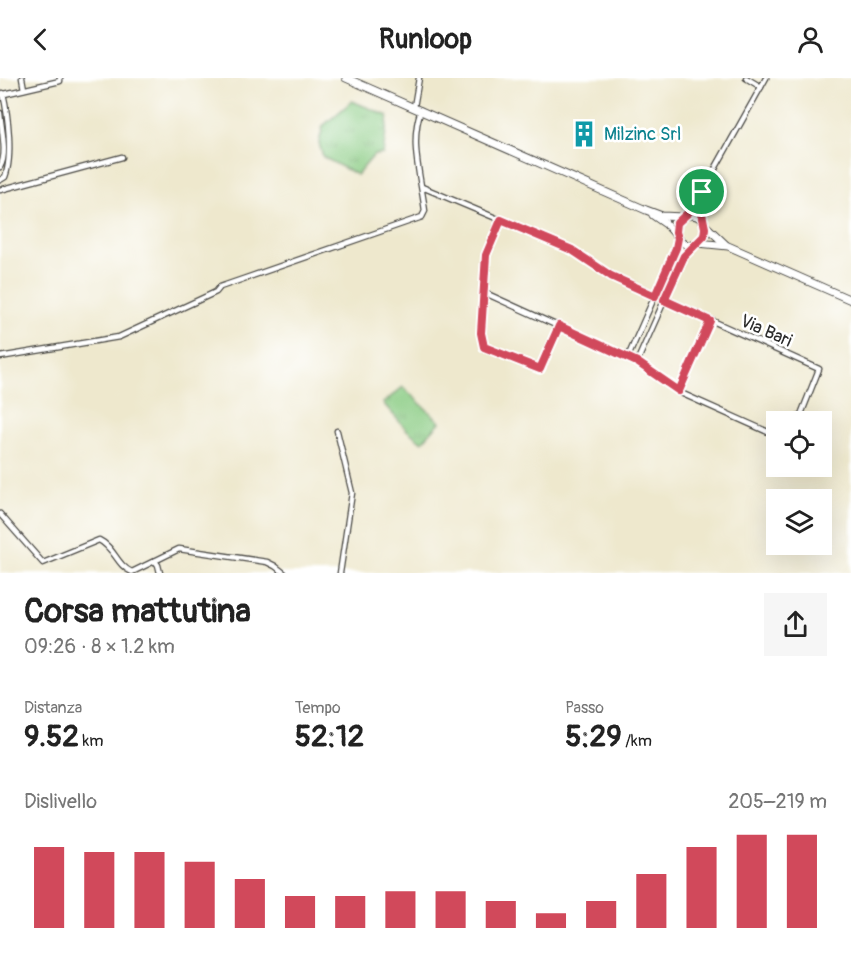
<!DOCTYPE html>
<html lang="it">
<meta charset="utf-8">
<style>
body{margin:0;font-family:Pangolin,sans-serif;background:#f6f6f6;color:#222;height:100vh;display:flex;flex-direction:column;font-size:22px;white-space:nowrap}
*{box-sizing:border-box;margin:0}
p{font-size:20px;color:#767676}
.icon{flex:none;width:33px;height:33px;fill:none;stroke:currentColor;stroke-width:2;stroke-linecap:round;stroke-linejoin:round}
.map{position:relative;height:495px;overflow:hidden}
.side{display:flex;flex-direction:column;background:#fff;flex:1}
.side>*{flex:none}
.tools{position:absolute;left:766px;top:333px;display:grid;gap:12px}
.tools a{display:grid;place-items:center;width:66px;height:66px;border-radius:0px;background:#fff;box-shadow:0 6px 24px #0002;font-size:30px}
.pin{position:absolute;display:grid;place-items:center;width:51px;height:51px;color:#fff;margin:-26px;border:3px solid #fff;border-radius:50%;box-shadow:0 2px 6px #0007}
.round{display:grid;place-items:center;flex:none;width:63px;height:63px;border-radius:0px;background:#f6f6f6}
.head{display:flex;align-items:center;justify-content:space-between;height:102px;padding:0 24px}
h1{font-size:33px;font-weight:700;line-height:45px}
.figures{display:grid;grid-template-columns:repeat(3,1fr);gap:9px;height:102px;padding:6px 24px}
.figures div{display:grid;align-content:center}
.figures b{font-size:30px;font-weight:700}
.figures small{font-size:16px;font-weight:400}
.figures p{font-size:16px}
.chart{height:168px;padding:12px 24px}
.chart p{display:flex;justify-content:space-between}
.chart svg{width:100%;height:108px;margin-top:6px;stroke:#d1495b;stroke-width:6}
header{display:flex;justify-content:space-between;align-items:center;height:78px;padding:0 24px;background:#fff;font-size:27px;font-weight:700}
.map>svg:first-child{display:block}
.grass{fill:url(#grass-tufts);stroke:#5b7c58;stroke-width:1.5}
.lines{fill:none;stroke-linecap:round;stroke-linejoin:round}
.street-casing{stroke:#484743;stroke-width:7}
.secondary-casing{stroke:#484743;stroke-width:9}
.street{stroke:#fff;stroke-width:4.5}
.secondary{stroke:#fff;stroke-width:7}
.route-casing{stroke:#fff;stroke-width:12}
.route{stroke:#d1495b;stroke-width:8}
.labels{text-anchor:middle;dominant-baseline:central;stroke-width:5;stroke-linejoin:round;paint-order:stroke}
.culture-label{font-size:18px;fill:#0d838f;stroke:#fff;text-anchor:start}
.street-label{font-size:18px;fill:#2b2b2b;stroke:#fff}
</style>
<header><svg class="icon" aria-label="back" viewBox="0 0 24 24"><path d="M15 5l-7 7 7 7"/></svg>Runloop<svg class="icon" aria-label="person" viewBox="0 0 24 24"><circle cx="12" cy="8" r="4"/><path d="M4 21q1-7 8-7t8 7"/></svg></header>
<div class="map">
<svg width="851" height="495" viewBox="0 0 851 495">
<defs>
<pattern id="grass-tufts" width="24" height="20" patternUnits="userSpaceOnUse" patternTransform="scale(1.5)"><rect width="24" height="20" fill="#8bcc84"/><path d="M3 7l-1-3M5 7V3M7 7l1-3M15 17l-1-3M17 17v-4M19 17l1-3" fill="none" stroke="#78af72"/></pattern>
</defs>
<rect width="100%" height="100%" fill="#fff"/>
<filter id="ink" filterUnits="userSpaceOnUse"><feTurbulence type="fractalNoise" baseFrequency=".0167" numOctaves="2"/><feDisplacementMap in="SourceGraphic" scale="12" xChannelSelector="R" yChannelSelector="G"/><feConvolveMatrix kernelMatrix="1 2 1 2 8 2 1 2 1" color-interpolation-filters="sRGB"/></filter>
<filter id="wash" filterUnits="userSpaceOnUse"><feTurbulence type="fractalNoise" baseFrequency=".008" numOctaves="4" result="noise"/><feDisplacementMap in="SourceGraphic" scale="24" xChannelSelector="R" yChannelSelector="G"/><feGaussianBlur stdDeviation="1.35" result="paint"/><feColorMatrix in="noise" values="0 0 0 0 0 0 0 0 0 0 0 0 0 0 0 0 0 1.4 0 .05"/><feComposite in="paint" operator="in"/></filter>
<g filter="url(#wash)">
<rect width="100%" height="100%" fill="#eee8cd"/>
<!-- grass -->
<g class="grass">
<polygon points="352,23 388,38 383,76 374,77 357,97 323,79 319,65 323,48"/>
<polygon points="403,309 440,344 422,364 407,352 383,325"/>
</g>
</g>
<g filter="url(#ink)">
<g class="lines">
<!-- street casing -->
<g class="street-casing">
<g id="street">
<polyline points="22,0 24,11"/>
<polyline points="746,0 761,9"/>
<polyline points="0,17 60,3 60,0"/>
<polyline points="414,29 419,0"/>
<path d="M0,35C1,50 8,76 0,89"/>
<path d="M0,102L5,99C13,78 8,37 3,15"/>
<polyline points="422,109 572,172 611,197 819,291 798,344"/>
<polyline points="0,112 122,79"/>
<polyline points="702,117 700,126 704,145"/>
<polyline points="686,138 702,114 766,0"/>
<polyline points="501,142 486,177 481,255 484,269 540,291 559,248"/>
<polyline points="483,214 637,284 683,316 777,358"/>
<path d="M0,279L119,259L216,214L220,209L422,139L425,133C421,100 409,64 421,32"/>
<polyline points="628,279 676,170 678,160"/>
<polyline points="637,284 684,178 696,166"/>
<polyline points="679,313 710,243"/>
<polyline points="337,353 352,415 340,495"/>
<path d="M0,436L43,485L99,462C114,469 117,488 132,494L179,471L267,484L275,488L284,495"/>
<polyline points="155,483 158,487 160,495"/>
</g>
</g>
<!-- secondary casing -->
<g class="secondary-casing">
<g id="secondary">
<polyline points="346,0 646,132 662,138 683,139"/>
<polyline points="653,137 666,146 676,157"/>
<circle cx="691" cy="152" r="15"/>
<polyline points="706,148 726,167"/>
<polyline points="698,165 728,168 851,222"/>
</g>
</g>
<!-- street -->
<use href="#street" class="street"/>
<!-- secondary -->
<use href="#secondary" class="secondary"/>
</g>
</g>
<g class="lines" filter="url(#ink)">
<!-- route casing -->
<g class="route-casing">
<polygon id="route" points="702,114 700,126 705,150 704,158 684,178 664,222 710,243 679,313 637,284 559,248 540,291 484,269 481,255 486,177 501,142 572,172 611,198 655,218 676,170 678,160 676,154 677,145 690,133"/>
</g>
<!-- route -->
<use href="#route" class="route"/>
</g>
<!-- icons -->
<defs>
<g id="building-bare" transform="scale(2.07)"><path d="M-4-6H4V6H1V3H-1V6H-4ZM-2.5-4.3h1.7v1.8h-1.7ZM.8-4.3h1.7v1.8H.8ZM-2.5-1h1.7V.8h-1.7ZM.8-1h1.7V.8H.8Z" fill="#0f9aa8" stroke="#fff" stroke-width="2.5" paint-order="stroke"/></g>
</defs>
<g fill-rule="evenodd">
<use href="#building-bare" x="584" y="56"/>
</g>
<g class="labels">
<!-- culture labels -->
<g class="culture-label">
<text x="604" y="56">Milzinc Srl</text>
</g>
<!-- street labels -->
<g class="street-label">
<text transform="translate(766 253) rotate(24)">Via Bari</text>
</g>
</g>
</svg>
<div class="tools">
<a><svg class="icon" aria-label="locate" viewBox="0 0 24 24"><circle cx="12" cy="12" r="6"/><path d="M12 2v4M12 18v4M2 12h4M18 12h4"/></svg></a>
<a><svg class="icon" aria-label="layers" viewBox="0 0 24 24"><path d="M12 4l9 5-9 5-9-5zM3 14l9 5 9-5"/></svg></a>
</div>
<div class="pin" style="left:702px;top:114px;background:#1e9e55"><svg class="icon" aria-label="arrive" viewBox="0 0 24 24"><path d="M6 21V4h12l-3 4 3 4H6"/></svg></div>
</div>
<section class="side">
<div class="head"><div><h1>Corsa mattutina</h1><p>09:26 · 8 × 1.2 km</p></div><a class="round"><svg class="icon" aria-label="share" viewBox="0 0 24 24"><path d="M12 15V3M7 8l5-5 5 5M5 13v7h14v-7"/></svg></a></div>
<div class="figures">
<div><p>Distanza</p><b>9.52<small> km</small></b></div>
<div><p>Tempo</p><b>52:12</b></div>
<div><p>Passo</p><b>5:29<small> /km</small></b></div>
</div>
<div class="chart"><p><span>Dislivello</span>205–219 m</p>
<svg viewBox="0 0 160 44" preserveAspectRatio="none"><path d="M5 44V11M15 44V13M25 44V13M35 44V17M45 44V24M55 44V31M65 44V31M75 44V29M85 44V29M95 44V33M105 44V38M115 44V33M125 44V22M135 44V11M145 44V6M155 44V6"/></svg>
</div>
</section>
